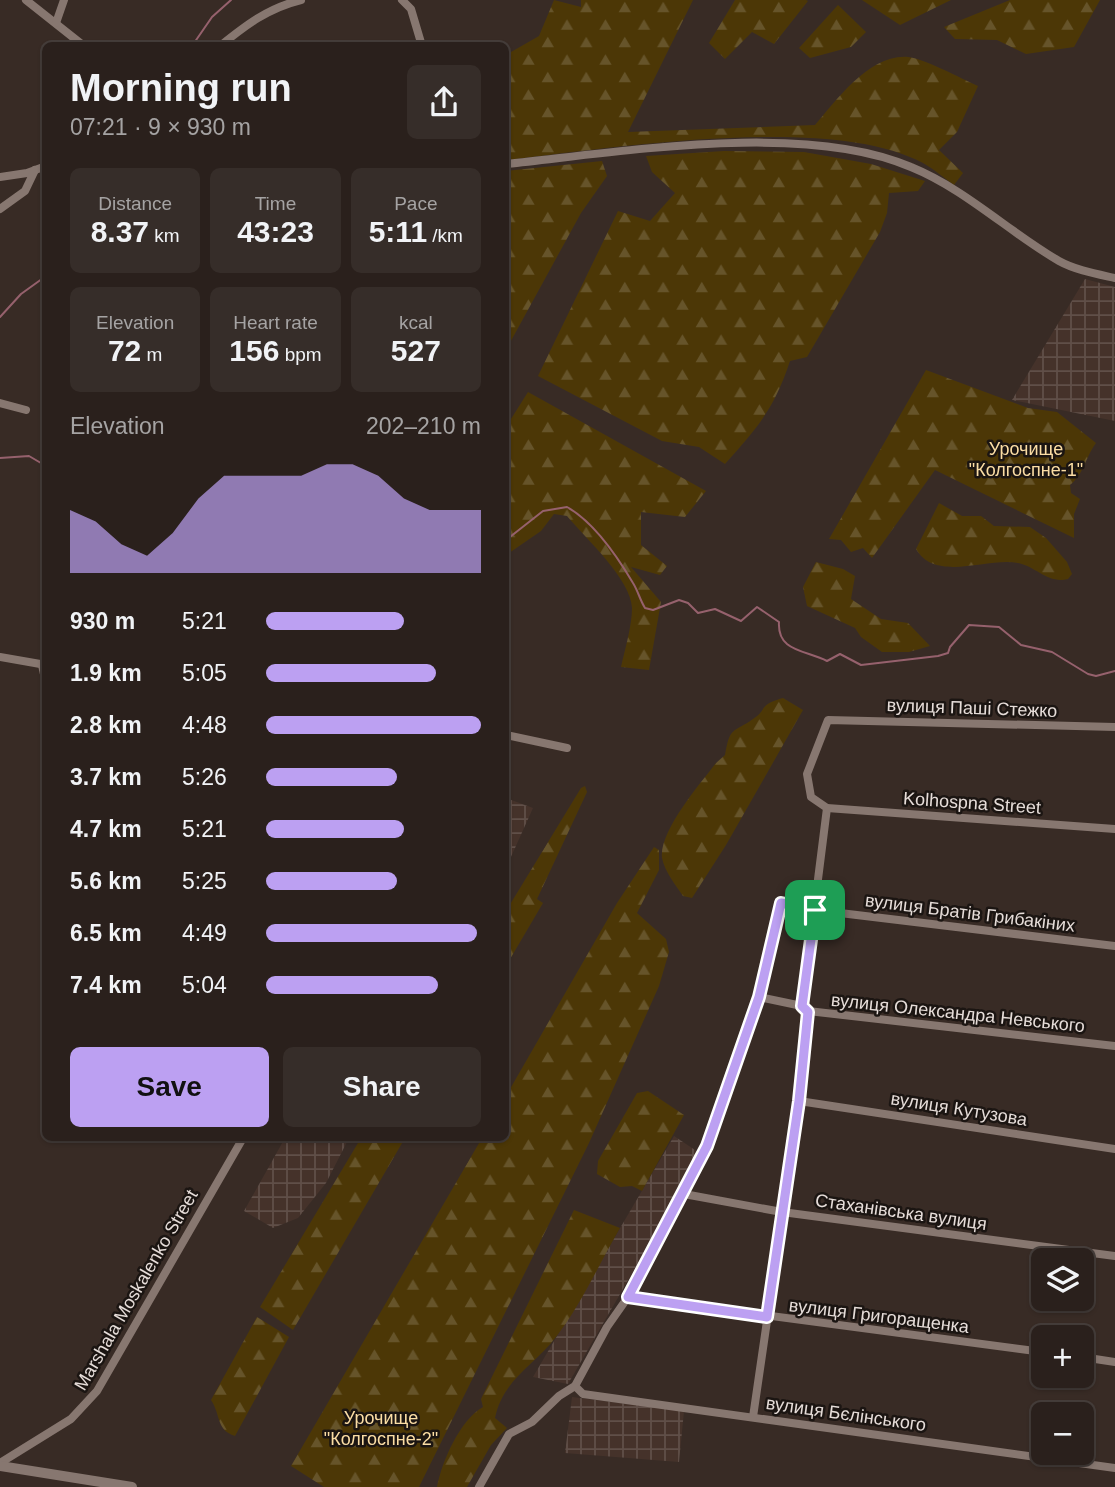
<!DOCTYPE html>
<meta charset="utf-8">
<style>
body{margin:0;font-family:Helvetica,sans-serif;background:#362d29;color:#f1f3f6;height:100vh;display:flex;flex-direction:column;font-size:26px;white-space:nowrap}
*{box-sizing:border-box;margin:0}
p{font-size:23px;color:#a5a3a3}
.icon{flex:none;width:38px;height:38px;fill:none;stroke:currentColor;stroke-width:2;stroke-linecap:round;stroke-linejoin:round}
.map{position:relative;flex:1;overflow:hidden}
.panel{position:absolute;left:42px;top:42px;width:467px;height:1099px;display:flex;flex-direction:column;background:#2a201c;border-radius:10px;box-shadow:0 2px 5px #0004,0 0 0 2px #463e3b}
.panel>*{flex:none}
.buttons{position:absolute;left:1031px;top:1248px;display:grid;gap:14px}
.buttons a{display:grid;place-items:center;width:63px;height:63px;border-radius:10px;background:#2a201c;box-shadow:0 2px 5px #0004,0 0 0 2px #463e3b;font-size:35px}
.pin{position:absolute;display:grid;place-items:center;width:60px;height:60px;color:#fff;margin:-30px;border-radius:14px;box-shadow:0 4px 10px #0006}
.round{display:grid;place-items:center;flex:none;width:74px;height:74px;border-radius:10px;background:#362d29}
.headline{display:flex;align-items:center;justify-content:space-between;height:119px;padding:0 28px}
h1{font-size:38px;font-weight:700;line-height:52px}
.metrics{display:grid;grid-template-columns:repeat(3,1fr);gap:10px;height:119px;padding:7px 28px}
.metrics div{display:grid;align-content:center;border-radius:10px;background:#362d29;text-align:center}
.metrics b{font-size:30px;font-weight:700}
.metrics small{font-size:19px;font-weight:400}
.metrics p{font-size:19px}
.chart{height:196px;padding:14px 28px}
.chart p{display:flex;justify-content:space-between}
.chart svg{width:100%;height:126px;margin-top:7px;fill:#bca0f2;opacity:.7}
.action{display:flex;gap:14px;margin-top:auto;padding:14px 28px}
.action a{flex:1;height:80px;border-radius:10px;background:#bca0f2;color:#111;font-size:28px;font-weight:700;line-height:80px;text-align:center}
.action a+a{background:#362d29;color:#f1f3f6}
ul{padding:0 28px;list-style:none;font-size:23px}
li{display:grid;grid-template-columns:112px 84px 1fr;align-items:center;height:52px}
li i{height:18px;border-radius:9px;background:#bca0f2}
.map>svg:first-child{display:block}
.industrial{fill:url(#industrial-grid)}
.forest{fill:url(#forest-firs)}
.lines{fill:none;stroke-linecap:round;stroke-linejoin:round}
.stream{stroke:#96616d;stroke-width:2}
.street{stroke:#877770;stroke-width:8}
.secondary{stroke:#877770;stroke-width:10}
.route-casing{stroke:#fff;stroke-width:14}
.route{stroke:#bca0f2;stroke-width:9}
.labels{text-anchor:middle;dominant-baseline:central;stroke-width:5;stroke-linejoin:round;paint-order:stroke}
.park-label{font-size:18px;fill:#fbdda4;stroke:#1b1512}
.street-label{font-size:18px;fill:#e6ddd9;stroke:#1b1512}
</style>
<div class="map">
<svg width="1115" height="1487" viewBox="0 0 1115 1487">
<defs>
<pattern id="industrial-grid" width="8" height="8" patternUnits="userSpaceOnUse" patternTransform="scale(1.75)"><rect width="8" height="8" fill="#45322a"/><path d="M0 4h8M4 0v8" fill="none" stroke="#604f48"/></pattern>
<pattern id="forest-firs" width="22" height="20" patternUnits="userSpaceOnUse" patternTransform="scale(1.75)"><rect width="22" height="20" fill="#4c3706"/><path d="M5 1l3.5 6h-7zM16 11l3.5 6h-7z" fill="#66542a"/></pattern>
</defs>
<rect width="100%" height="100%" fill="#382b25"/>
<!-- industrial -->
<g class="industrial">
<polygon points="1085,279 1115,287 1115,421 1012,400"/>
<polygon points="506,798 533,808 506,868"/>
<polygon points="674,1136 698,1152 645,1251 568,1384 533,1377"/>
<polygon points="285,1138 349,1138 326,1183 298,1218 273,1228 244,1211"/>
<polygon points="572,1397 684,1411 679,1462 565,1453"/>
</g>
<!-- forest -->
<g class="forest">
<path d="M554,0L581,7V0H693L628,132L815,125C837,100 869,54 908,57C923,58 962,79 978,86L957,132L939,150L963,173L954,185C944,178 934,169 923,163C832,113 610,148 506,160V55L539,36Z"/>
<polygon points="735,0 806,0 808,1 774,44 752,32 725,59 709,43"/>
<polygon points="862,0 951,0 900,25"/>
<polygon points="1010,0 1100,0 1074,47 1026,54 997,40 955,39 944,27"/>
<polygon points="838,5 866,32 851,47 810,58 799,48"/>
<path d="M724,151L804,152L871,164L925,181L918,191L889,193L887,213L880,232L807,357L790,361C774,409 758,427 725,464L699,447L662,441L538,376L618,211L650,221L675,193L652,172L646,156Z"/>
<polygon points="602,161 607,176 581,213 506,350 506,171"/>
<path d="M926,370L1028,408L1057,412L1096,443C1085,458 1084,474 1070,485L1071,493L1080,499L1074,514V538L935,470L872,558L863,548L851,552L841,540L829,539Z"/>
<path d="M528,392L706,491L685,517L641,512V545L667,566L660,575L631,567L661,602L649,670L621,667C625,649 632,626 632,608C631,579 586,539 567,516L554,514L541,531L506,555V427Z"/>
<path d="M939,503L962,516H981L994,526L1030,527L1046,538L1067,562L1072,574L1068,579C1048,584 1037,567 1018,563C987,557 936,583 916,549Z"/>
<polygon points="816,562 843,569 855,576 851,599 881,619 908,623 930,646 909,652 882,652 861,637 855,628 807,606 803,587"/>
<path d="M783,698L803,710L726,845L692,898L683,896C675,884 665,872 662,858C659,831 700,784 716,763L725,755C730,726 733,733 753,719C768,709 758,705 783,698Z"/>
<polygon points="585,786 587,792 537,899 543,903 506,966 506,911 581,788"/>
<polygon points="654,847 659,850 659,870 637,913 666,939 669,952 659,986 589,1143 419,1487 324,1487 291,1466 482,1138 506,1138 506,1096 617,903"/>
<polygon points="648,1091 684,1115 642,1191 632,1186 620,1187 597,1174 598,1161 637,1093"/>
<polygon points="361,1138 405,1138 293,1330 260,1307"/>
<path d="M574,1210L620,1228C599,1264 581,1305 556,1337C535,1365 503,1379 495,1418L507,1428L491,1445L467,1487H437C442,1461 460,1420 483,1407L481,1399Z"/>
<path d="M257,1317L289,1337L235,1436C216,1430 221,1415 211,1400Z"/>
</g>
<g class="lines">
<!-- stream -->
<g class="stream">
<polyline points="192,46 212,17 231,0"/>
<polyline points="0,317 21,294 46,276"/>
<polyline points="0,458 29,456 46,466"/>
<path d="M506,540L543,511L567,507C594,522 617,556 633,583C638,591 640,600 645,608L653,610L679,600L688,603L698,613L715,609L741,621L757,607L779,622C777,652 806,650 827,661L840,654L861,665L938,656L948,653L950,647L969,625L999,627L1021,645L1052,652L1088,674L1096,676L1115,671"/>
</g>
<!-- street -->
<g class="street">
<polyline points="26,0 84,46"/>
<polyline points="402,0 411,9 422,46"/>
<polyline points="56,23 64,0"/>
<path d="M220,46C246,25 268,8 301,0"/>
<path d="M506,164C621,152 805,121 911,167C965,189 1009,232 1059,261C1075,270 1097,274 1115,278"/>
<polyline points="0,177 27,173 46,166"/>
<polyline points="0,209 25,191 35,170"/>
<polyline points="0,403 26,410"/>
<polyline points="0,657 46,665"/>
<polyline points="42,665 46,684"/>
<polyline points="506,735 567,748"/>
<polyline points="827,808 1115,829"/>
<polyline points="759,997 802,1006 808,1011 1115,1046"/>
<polyline points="802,1006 827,808 811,797 807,774 828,720 1115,727"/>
<polyline points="799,1101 1115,1149"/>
<polyline points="684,1194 782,1212 1115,1256"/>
<polyline points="628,1297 1043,1352"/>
<polyline points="1082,1357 1115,1362"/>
<polyline points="575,1386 583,1394 1115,1468"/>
<polyline points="753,1417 799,1101 808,1011"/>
<polyline points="0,1463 71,1419 97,1391 243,1138"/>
<polyline points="479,1487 509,1434 532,1422 559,1396 575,1386 607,1327 628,1297 684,1194 707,1146 759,997 781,903 815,910 1115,946"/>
</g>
<!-- secondary -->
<polyline class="secondary" points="0,1466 132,1487"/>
</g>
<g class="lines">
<!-- route casing -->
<g class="route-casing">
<polygon id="route" points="781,903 815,910 802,1006 808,1012 799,1101 767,1317 628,1297 707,1146 759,997"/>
</g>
<!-- route -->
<use href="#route" class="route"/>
</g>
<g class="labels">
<!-- park labels -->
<g class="park-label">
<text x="1026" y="449">Урочище<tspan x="1026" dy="21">"Колгоспне-1"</tspan></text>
<text x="381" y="1418">Урочище<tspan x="381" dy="21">"Колгоспне-2"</tspan></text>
</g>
<!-- street labels -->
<g class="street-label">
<text transform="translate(972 708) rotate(2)">вулиця Паші Стежко</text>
<text transform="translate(972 803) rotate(4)">Kolhospna Street</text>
<text transform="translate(970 913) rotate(7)">вулиця Братів Грибакіних</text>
<text transform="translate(958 1013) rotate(6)">вулиця Олександра Невського</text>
<text transform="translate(959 1109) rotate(9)">вулиця Кутузова</text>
<text transform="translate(901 1212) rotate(8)">Стаханівська вулиця</text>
<text transform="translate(136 1290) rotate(-60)">Marshala Moskalenko Street</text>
<text transform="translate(879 1316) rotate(7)">вулиця Григоращенка</text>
<text transform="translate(846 1414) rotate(8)">вулиця Бєлінського</text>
</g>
</g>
</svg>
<div class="buttons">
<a><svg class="icon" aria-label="layers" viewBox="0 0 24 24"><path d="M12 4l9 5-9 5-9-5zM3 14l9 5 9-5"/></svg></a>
<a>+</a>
<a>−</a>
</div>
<div class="pin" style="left:815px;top:910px;background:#1e9e55"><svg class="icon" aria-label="arrive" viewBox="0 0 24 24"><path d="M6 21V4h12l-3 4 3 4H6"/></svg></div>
<section class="panel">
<div class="headline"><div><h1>Morning run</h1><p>07:21 · 9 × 930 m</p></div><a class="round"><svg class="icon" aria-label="share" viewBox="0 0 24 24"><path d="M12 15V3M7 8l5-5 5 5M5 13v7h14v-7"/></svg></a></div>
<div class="metrics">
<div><p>Distance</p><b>8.37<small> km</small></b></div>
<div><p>Time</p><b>43:23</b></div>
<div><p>Pace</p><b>5:11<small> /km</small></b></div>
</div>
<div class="metrics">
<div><p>Elevation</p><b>72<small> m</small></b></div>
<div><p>Heart rate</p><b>156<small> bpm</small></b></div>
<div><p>kcal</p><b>527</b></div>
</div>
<div class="chart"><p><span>Elevation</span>202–210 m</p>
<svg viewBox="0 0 160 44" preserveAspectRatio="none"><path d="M0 44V22L10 26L20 34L30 38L40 30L50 18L60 10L70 10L80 10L90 10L100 6L110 6L120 10L130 18L140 22L150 22L160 22V44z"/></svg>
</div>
<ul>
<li><b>930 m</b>5:21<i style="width:64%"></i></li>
<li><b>1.9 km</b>5:05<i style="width:79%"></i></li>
<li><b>2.8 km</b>4:48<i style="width:100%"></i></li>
<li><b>3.7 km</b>5:26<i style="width:61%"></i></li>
<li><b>4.7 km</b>5:21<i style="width:64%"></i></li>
<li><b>5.6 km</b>5:25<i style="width:61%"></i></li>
<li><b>6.5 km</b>4:49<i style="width:98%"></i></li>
<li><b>7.4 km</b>5:04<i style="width:80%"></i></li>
</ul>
<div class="action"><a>Save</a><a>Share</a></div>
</section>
</div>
